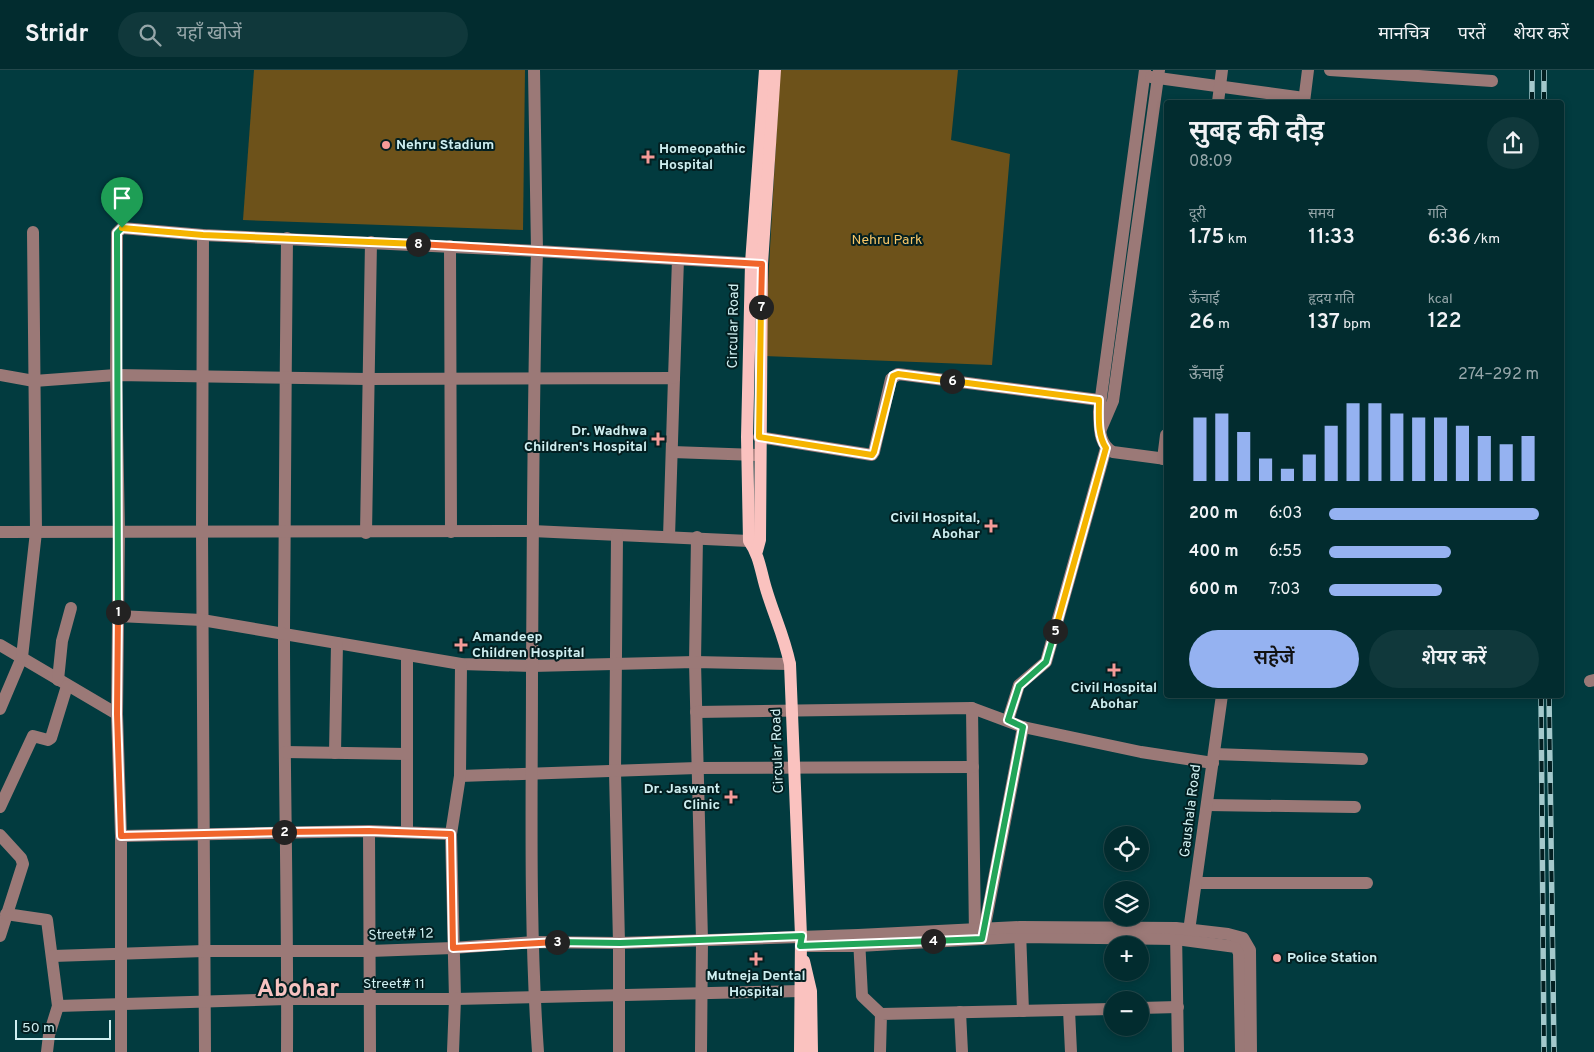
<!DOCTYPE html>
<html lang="hi">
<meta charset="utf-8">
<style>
body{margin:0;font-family:Overpass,"Noto Sans Devanagari",sans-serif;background:#10383b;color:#f1f3f6;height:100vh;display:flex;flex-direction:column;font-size:19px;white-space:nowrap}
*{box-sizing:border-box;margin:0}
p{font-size:16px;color:#96a7aa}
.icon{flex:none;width:28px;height:28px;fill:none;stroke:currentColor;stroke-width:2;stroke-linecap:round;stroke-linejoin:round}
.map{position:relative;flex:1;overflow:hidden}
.details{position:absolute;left:1164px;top:30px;width:400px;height:598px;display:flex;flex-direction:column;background:#022c2f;border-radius:5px;box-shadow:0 2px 8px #0003,0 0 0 1px #23484b}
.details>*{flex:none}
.buttons{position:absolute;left:1104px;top:756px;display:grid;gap:10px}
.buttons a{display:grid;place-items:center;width:45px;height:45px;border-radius:50%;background:#022c2f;box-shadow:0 2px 8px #0003,0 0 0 1px #23484b;font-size:25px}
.scale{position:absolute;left:15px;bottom:12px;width:96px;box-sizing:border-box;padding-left:5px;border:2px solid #cfeff1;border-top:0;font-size:14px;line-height:18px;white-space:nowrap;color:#cfeff1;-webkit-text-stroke:4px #031f21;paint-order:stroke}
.pin{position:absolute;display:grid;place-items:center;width:42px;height:42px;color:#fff;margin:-51px -21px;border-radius:50% 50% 50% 0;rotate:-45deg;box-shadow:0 0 5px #0007}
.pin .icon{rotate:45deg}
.km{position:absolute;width:25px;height:25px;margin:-12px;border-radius:50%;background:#222;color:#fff;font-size:14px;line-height:25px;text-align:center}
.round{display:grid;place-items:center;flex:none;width:52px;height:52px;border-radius:26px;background:#10383b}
.head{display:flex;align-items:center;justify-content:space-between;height:85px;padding:0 25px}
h1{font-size:28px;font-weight:600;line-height:38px}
.figures{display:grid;grid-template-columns:repeat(3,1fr);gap:8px;height:85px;padding:5px 25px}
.figures div{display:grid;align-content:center}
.figures b{font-size:21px;font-weight:600}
.figures small{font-size:14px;font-weight:400}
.figures p{font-size:14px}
.chart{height:140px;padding:10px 25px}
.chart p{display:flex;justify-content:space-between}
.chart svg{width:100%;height:90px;margin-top:5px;stroke:#95b2f1;stroke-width:6}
.button{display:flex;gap:10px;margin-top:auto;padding:10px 25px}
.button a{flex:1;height:58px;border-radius:30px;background:#95b2f1;color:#111;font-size:20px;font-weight:600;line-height:58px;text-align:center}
.button a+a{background:#10383b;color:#f1f3f6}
ul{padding:0 25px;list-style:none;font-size:16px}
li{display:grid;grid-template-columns:80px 60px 1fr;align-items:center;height:38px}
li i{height:12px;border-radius:6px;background:#95b2f1}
header{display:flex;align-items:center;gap:30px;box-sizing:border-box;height:70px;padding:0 25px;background:#022c2f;border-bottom:1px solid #23484b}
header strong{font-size:24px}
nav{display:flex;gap:28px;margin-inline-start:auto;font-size:18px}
.search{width:350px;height:45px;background:#10383b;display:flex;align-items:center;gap:12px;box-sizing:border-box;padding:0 18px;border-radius:28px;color:#96a7aa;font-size:19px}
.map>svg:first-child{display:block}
.green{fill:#6d521a}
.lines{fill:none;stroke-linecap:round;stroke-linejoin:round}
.minor{stroke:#9b7977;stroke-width:12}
.major{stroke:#fac2bf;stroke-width:12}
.rail-casing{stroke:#a4c9cc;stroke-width:5.5}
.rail{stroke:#031f21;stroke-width:4;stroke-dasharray:11;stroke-linecap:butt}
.split-1-casing{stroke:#fff;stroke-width:10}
.split-2-casing{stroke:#fff;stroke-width:10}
.split-3-casing{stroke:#fff;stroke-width:10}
.split-4-casing{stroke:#fff;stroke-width:10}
.split-5-casing{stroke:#fff;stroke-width:10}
.split-6-casing{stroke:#fff;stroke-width:10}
.split-7-casing{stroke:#fff;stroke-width:10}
.split-8-casing{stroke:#fff;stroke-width:10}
.split-9-casing{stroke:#fff;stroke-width:10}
.split-1{stroke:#22a559;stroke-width:6}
.split-2{stroke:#f0652b;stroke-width:6}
.split-3{stroke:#f0652b;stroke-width:6}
.split-4{stroke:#22a559;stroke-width:6}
.split-5{stroke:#22a559;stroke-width:6}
.split-6{stroke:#f5b400;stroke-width:6}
.split-7{stroke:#f5b400;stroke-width:6}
.split-8{stroke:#f0652b;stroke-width:6}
.split-9{stroke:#f5b400;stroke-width:6}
.poi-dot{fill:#f59b98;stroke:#031f21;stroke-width:2}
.labels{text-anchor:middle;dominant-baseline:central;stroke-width:4;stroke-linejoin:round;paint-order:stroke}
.poi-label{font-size:14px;font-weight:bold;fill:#cfeff1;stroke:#031f21;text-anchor:start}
.park-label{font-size:14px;fill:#f7c668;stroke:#031f21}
.street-label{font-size:14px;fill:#cfeff1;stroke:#031f21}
.town-label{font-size:24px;font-weight:bold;fill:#f7c3c1;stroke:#031f21}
</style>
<header>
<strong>Stridr</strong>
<div class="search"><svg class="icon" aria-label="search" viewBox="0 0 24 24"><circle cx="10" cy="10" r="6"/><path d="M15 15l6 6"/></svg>यहाँ खोजें</div>
<nav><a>मानचित्र</a><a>परतें</a><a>शेयर करें</a></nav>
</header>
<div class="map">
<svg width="1594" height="982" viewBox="0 0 1594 982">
<rect width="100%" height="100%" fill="#023b3f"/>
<!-- green -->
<g class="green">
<polygon points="254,0 525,0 523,160 243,150"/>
<polygon points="780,0 958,0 951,70 1010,84 992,295 764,286"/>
</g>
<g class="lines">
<!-- minor -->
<g class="minor">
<polyline points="534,0 537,181 761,194"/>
<path d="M1145,0L1099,342C1100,357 1098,374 1113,382L1166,389"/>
<polyline points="1330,0 1492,11"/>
<polyline points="1151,7 1304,28"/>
<polyline points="1218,32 1222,0"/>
<polyline points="1304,32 1308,0"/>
<polyline points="203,165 202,461 205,982"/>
<path d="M287,168C286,299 284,430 284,561C284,701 288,842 287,982"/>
<polyline points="450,176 451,462"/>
<polyline points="0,305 34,311 116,305 367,309 674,308 669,467"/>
<polyline points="674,308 678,189"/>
<polyline points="1101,359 1113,331 1159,0"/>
<polyline points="759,367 872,385 874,382 891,309 898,304 1099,330"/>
<polyline points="672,382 757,385"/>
<polyline points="1163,389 1166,365"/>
<polyline points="0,462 532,461 749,471"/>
<polyline points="366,463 371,172"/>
<polyline points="617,466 615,702 619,873 619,982"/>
<polyline points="697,467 695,592 702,870 701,982"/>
<polyline points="118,546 202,550 461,594 532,596 695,592 790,594"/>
<polyline points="0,575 117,644"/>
<polyline points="407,585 407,762"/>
<polyline points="58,610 62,571 71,538"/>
<polyline points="1590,611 1594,610"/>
<polyline points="972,638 975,867"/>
<polyline points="0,639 22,587 36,462 33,162"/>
<polyline points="696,642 972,638 1023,657 1141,682 1213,693"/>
<polyline points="1008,650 1019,615 1046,592 1106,378"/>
<polyline points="285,682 407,684"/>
<polyline points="335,683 337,573"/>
<polyline points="1214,684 1362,689"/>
<polyline points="460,706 697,698 973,697"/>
<polyline points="1207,735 1355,737"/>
<polyline points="0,737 33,666 48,670 51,668 67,616"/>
<polyline points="369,761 370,982"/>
<polyline points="451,764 455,929 453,982"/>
<polyline points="0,765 21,788 23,794 0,866"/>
<polyline points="121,766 369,761 451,764 460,706 461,594"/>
<polyline points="1197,813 1367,813"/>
<polyline points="6,844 47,850 58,936 49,965 47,982"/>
<polyline points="1020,861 1023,941"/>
<polyline points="1176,862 1178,982"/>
<polyline points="983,866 1023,657"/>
<polyline points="1188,868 1222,625"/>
<polyline points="859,869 862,926 881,944"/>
<polyline points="801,876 859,876 1020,867 1176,869 1236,877 1239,883 1241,982"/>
<polyline points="53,886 204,881 370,881 453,878 534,872 619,873 858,865 1020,857 1176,858 1228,864 1243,868 1250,880 1251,982"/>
<polyline points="58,936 287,929 455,929 800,921"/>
<polyline points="1140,938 1178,937"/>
<polyline points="1069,940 1071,982"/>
<polyline points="960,942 962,982"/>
<path d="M121,982V766L117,644L119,460L116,305L117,163L122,158L203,165L537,181C533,321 533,460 532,600C532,727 529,855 538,982"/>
<polyline points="880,982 881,944 1112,939"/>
</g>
<!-- major -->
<g class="major">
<path d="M765,0L751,193L747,367L749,471C760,486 761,504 767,522C775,548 784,566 790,594L801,866L800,982"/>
<polyline points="757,481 760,470 762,194 775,0"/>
<polyline points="804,891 811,921 812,982"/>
</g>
<!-- rail casing -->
<g class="rail-casing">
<g id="rail">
<polyline points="1532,0 1532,32"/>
<polyline points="1544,0 1544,32"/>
<polyline points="1541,625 1544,982"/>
<polyline points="1549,625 1554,982"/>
</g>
</g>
<!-- rail -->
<use href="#rail" class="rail"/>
</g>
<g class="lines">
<!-- split-1 casing -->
<g class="split-1-casing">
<polyline id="split-1" points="118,542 117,163 122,158"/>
</g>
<!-- split-2 casing -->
<g class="split-2-casing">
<polyline id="split-2" points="118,542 117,644 121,766 284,762"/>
</g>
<!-- split-3 casing -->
<g class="split-3-casing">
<polyline id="split-3" points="284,762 369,761 451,764 453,878 557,872"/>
</g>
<!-- split-4 casing -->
<g class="split-4-casing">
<polyline id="split-4" points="557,872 620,873 802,866 800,876 933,871"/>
</g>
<!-- split-5 casing -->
<g class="split-5-casing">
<polyline id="split-5" points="933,871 982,869 1023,657 1008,650 1019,616 1046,592 1055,561"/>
</g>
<!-- split-6 casing -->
<g class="split-6-casing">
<path id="split-6" d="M952,311L1099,330C1099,346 1097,365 1106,378L1055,561"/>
</g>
<!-- split-7 casing -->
<g class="split-7-casing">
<polyline id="split-7" points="761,237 759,367 872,385 874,382 893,306 898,304 952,311"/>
</g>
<!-- split-8 casing -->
<g class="split-8-casing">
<polyline id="split-8" points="418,174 762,194 761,237"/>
</g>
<!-- split-9 casing -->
<g class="split-9-casing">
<polyline id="split-9" points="122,158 203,165 418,174"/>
</g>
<!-- split-1 -->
<use href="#split-1" class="split-1"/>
<!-- split-2 -->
<use href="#split-2" class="split-2"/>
<!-- split-3 -->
<use href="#split-3" class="split-3"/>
<!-- split-4 -->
<use href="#split-4" class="split-4"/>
<!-- split-5 -->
<use href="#split-5" class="split-5"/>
<!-- split-6 -->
<use href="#split-6" class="split-6"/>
<!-- split-7 -->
<use href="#split-7" class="split-7"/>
<!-- split-8 -->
<use href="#split-8" class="split-8"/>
<!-- split-9 -->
<use href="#split-9" class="split-9"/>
</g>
<!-- markers -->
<g class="poi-dot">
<circle cx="386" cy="75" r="5"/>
<path d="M645.5 79.5h5v5h5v5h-5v5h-5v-5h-5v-5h5z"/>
<path d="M655.5 361.5h5v5h5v5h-5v5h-5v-5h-5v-5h5z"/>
<path d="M988.5 448.5h5v5h5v5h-5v5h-5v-5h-5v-5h5z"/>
<path d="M458.5 567.5h5v5h5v5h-5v5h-5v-5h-5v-5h5z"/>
<path d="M1111.5 592.5h5v5h5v5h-5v5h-5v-5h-5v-5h5z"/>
<path d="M728.5 719.5h5v5h5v5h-5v5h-5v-5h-5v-5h5z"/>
<circle cx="1277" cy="888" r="5"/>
<path d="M753.5 881.5h5v5h5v5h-5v5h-5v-5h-5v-5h5z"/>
</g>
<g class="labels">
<!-- poi labels -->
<g class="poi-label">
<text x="396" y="75">Nehru Stadium</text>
<text x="659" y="79">Homeopathic<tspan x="659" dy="16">Hospital</tspan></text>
<text x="647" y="361" text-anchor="end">Dr. Wadhwa<tspan x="647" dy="16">Children's Hospital</tspan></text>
<text x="980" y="448" text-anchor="end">Civil Hospital,<tspan x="980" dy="16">Abohar</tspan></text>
<text x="472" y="567">Amandeep<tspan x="472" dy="16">Children Hospital</tspan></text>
<text x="1114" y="618" text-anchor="middle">Civil Hospital<tspan x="1114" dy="16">Abohar</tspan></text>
<text x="720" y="719" text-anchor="end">Dr. Jaswant<tspan x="720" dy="16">Clinic</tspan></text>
<text x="1287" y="888">Police Station</text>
<text x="756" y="906" text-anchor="middle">Mutneja Dental<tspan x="756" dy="16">Hospital</tspan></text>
</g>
<!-- park labels -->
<g class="park-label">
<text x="887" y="170">Nehru Park</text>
</g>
<!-- street labels -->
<g class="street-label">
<text transform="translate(734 256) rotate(-89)">Circular Road</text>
<text transform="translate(778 681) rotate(-92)">Circular Road</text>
<text transform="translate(1191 741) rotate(-83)">Gaushala Road</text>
<text transform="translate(401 865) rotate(-2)">Street# 12</text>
<text x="394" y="914">Street# 11</text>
</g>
<!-- town labels -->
<g class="town-label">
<text x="298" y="920">Abohar</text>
</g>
</g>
</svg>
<div class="buttons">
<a><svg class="icon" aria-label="locate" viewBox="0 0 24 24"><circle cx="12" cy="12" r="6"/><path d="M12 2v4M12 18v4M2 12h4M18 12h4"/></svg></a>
<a><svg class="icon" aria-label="layers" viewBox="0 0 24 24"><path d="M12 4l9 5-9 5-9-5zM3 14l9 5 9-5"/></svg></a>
<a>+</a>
<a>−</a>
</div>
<div class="scale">50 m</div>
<div class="pin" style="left:122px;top:158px;background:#1e9e55"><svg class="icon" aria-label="arrive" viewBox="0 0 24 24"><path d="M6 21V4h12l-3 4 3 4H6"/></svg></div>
<b class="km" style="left:118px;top:542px">1</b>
<b class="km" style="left:284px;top:762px">2</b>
<b class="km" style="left:557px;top:872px">3</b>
<b class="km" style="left:933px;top:871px">4</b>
<b class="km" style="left:1055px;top:561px">5</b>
<b class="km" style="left:952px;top:311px">6</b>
<b class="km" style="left:761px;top:237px">7</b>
<b class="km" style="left:418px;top:174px">8</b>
<section class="details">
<div class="head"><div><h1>सुबह की दौड़</h1><p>08:09</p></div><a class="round"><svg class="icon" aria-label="share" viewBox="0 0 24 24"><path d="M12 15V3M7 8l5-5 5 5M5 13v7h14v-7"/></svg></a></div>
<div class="figures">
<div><p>दूरी</p><b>1.75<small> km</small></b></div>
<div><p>समय</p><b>11:33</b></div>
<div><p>गति</p><b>6:36<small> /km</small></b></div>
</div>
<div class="figures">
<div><p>ऊँचाई</p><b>26<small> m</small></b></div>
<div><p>हृदय गति</p><b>137<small> bpm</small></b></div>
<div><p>kcal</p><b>122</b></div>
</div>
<div class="chart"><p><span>ऊँचाई</span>274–292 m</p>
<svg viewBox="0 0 160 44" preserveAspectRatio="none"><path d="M5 44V13M15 44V11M25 44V20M35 44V33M45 44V38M55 44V31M65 44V17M75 44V6M85 44V6M95 44V11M105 44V13M115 44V13M125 44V17M135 44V22M145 44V26M155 44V22"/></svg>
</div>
<ul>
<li><b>200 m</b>6:03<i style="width:100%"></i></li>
<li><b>400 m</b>6:55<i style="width:58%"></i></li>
<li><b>600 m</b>7:03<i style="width:54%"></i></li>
</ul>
<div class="button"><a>सहेजें</a><a>शेयर करें</a></div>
</section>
</div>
